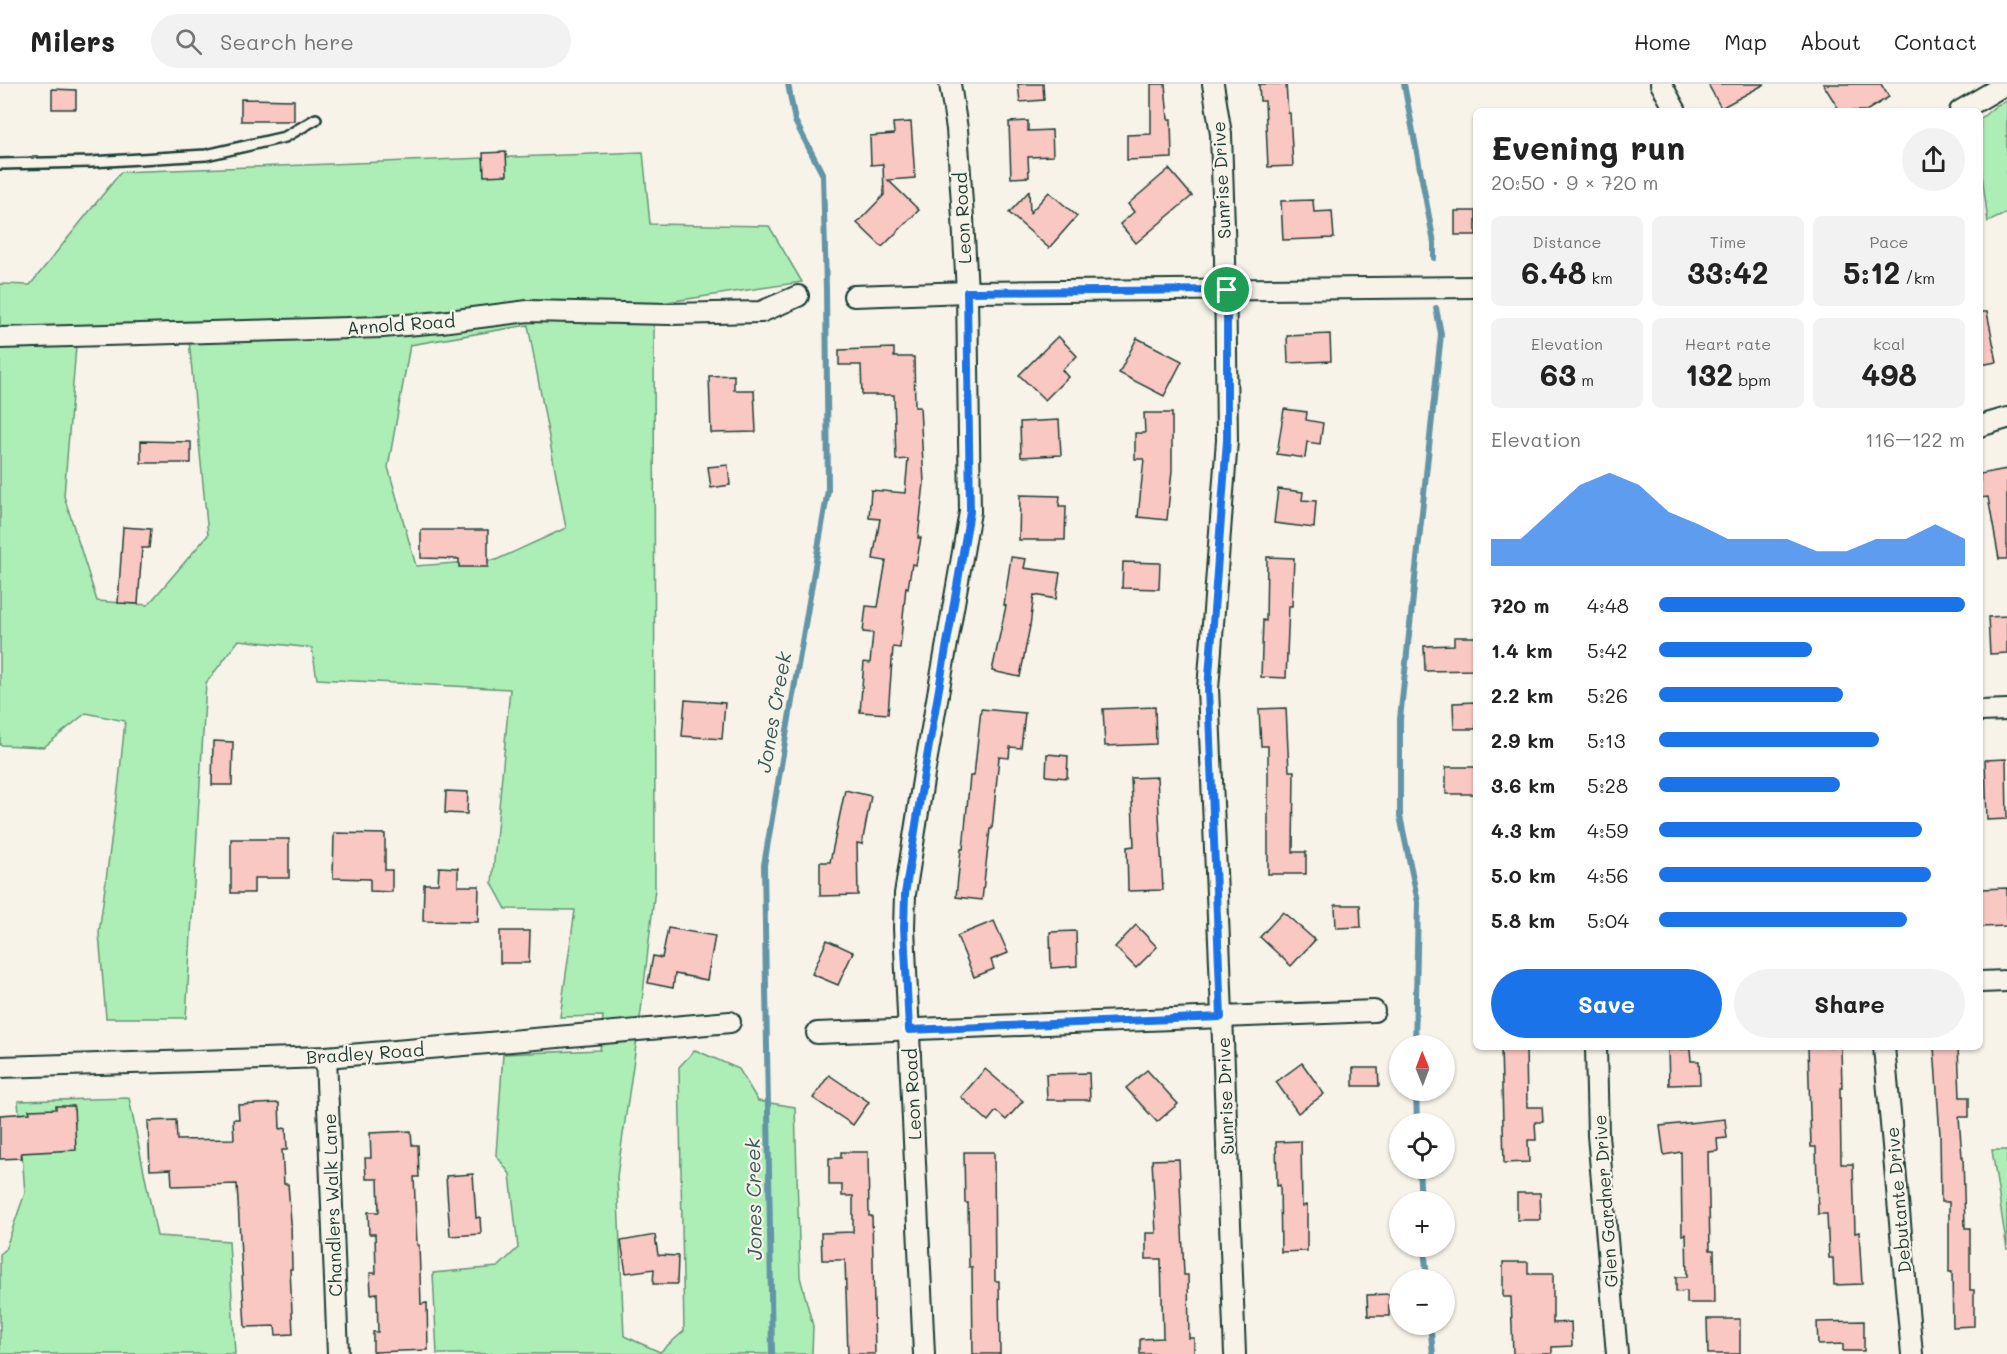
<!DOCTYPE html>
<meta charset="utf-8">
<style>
body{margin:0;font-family:Mali,sans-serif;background:#f2f2f2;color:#222;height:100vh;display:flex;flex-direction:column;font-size:22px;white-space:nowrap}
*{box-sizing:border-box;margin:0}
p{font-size:20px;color:#767676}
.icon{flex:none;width:33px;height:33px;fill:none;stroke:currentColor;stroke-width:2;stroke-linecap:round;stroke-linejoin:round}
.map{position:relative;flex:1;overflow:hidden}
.panel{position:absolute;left:1473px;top:24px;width:510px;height:942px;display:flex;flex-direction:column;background:#fff;border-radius:9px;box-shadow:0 2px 4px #0004}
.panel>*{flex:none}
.needle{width:39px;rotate:359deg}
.controls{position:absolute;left:1389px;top:951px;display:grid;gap:12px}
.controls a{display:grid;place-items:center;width:66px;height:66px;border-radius:50%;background:#fff;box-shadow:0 2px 4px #0004;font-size:30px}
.pin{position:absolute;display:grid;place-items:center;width:51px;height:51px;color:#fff;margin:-26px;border:3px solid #fff;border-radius:50%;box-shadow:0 2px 6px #0007}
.round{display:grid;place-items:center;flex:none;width:63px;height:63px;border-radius:32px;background:#f2f2f2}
.headline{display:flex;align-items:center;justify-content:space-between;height:102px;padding:0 18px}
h1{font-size:33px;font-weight:700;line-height:45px}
.figures{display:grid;grid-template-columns:repeat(3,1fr);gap:9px;height:102px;padding:6px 18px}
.figures div{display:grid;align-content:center;border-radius:9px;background:#f2f2f2;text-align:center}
.figures b{font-size:30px;font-weight:700}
.figures small{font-size:16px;font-weight:400}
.figures p{font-size:16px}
.chart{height:168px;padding:12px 18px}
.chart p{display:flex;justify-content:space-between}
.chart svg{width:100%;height:108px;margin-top:6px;fill:#1a73e8;opacity:.7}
.primary-button{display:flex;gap:12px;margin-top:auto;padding:12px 18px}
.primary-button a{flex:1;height:69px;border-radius:36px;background:#1a73e8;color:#fff;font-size:24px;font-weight:700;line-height:69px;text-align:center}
.primary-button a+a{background:#f2f2f2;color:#222}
ul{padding:0 18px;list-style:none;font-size:20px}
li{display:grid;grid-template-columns:96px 72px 1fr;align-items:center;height:45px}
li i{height:15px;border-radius:8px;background:#1a73e8}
header{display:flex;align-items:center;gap:36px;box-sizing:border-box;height:84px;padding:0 30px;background:#fff;border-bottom:2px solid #e0e0e0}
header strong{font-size:28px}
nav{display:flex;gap:33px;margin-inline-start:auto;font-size:21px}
.search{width:420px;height:54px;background:#f2f2f2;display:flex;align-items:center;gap:15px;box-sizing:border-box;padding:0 21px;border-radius:33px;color:#767676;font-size:22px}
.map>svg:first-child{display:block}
.green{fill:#adeeb7;stroke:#669676;stroke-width:1.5;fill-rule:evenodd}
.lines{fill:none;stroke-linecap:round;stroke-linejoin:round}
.stream{stroke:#6395a6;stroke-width:6}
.building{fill:#f9c8c3;stroke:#1f3d34;stroke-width:1.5}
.service-casing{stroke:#1f3d34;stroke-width:14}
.minor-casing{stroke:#1f3d34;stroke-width:24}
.service{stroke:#f7f3e8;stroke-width:9}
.minor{stroke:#f7f3e8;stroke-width:20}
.route-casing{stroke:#fff;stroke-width:12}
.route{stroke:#1a73e8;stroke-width:8}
.labels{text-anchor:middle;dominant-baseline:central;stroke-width:4.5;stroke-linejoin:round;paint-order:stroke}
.street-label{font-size:18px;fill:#1f3d34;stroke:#f7f3e8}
.water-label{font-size:20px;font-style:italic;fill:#365a5a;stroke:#f7f3e8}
</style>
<header>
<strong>Milers</strong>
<div class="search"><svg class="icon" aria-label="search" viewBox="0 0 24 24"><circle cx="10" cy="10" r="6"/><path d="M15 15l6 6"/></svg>Search here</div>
<nav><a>Home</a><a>Map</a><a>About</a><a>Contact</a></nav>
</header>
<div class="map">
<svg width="2007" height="1270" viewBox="0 0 2007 1270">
<rect width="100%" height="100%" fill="#f7f3e8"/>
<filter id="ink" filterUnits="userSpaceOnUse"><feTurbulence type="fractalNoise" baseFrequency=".0167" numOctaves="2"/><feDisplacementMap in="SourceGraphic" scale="12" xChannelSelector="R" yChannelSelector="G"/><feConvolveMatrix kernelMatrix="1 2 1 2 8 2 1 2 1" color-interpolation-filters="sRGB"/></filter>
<g filter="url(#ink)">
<!-- green -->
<g class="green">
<polygon points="2007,17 2007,129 1988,138 1980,74 1980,35 1997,21"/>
<path d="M643,68L650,140L769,142L802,198L654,220L655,804L641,927L617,1092L624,1252L660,1268L684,1247L679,983L695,966L739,985L758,1017L795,1023L800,1193L813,1242L812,1270H437L433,1189L498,1183L518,1164L510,1090L496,1071L503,970L600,966L603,932L560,933L575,826L506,825L492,799L510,605L317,595L312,564L239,556L206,599L186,934H106L99,849L119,697L125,637L86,629L44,663L0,661V200L30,201L121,88ZM528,241L566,444L496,476L416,482L388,383L410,261ZM189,256L208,451L148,521L97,517L64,412L76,262Z"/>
<polygon points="129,1014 157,1152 229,1157 235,1270 0,1270 0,1170 5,1166 25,1109 18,1017"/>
<polygon points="1992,1066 2007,1066 2007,1166"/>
</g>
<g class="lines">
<!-- stream -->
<g class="stream">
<polyline points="1404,0 1434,159 1434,174"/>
<polyline points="1415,962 1418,818 1400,732 1400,635 1441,250 1436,224"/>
<polyline points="1416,1006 1417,1040"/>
<polyline points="1419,1084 1421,1118"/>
<polyline points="1424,1162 1427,1196"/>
<polyline points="1430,1240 1433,1270"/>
<polyline points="772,1270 764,781 828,406 826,204 823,91 795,37 788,0"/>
</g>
</g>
<!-- building -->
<g class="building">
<polygon points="1018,0 1043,0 1044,16 1020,18"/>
<polygon points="1151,0 1165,0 1168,35 1171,35 1172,74 1127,76 1127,51 1151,50"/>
<polygon points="1259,0 1286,0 1288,29 1290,29 1293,82 1268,83 1265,17 1260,17"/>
<polygon points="1708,0 1765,0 1721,24"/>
<polygon points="1823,0 1881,0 1889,13 1866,27 1840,27"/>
<polygon points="52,5 76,6 76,25 52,25"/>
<polygon points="241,15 294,16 294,37 241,37"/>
<polygon points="1028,37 1028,47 1052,46 1053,72 1028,73 1029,93 1011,94 1009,38"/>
<polygon points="911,38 915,94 888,96 919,126 882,163 857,139 884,111 883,80 871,81 870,52 894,50 893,39"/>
<polygon points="506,68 507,91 484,92 483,69"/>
<polygon points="1169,85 1192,112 1136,159 1120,140 1134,128 1128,120"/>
<polygon points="1029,107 1030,129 1049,108 1077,132 1049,164 1009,129"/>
<polygon points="1313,116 1314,128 1332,127 1334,154 1283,156 1281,117"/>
<rect x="1455" y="127" width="21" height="24"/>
<polygon points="1980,228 1987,228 1997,278 1980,281"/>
<polygon points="1330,250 1331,277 1288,279 1287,252"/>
<polygon points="1058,252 1077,272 1062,286 1068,293 1045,316 1019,291"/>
<polygon points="1137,254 1182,277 1164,312 1119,289"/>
<polygon points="894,264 894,273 914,273 915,323 920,323 924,399 918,454 921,454 916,481 912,480 908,504 906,503 900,564 893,563 888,630 860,628 864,578 870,579 873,549 863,548 866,522 878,523 886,477 873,475 880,435 869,434 871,406 905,409 908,375 896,376 894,311 862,311 861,281 839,281 839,266"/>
<polygon points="734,291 734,306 754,306 756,348 711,349 709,292"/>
<polygon points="1284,325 1307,328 1306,336 1323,339 1320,360 1307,358 1305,374 1277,370"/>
<polygon points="1144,329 1172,329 1172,386 1167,436 1138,433 1144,375 1135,375 1135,349 1145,349"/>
<polygon points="1059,336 1061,371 1021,373 1020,338"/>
<polygon points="141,357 191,358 191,379 141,379"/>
<polygon points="728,381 730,401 711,404 708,383"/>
<polygon points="2007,385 2007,475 1999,475 1988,413 1980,414 1980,390"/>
<polygon points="1278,405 1303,408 1302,416 1316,417 1314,444 1274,439"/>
<polygon points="1020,411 1060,412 1059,422 1066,422 1065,456 1019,456"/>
<polygon points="123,443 151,445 149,464 142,464 138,520 118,519"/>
<polygon points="421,446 488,446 488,483 459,483 459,475 421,474"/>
<polygon points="1011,473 1026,475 1024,484 1060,489 1056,515 1034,511 1030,542 1020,593 992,587 1006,522 1004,521"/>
<polygon points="1267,473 1294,474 1292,522 1289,522 1286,594 1261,593 1263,536 1266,537"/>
<polygon points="1123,478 1160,479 1159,505 1122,504"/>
<polygon points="2007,532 2007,569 1990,570 1988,533"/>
<polygon points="1454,553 1476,553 1476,586 1425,587 1424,562 1454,561"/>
<polygon points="685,616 725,619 722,655 682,652"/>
<polygon points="1476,618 1476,645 1454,645 1453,619"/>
<polygon points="1155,623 1156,660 1105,662 1103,625"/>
<polygon points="1286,624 1289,687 1294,687 1293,768 1306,768 1306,790 1268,790 1268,662 1261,662 1259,625"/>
<polygon points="981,625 1025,629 1021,664 1010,663 1009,674 999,673 992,745 990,745 982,816 956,813 961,765 963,765 970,692 974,692"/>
<polygon points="213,657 233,658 232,701 212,701"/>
<polygon points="1047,670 1068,672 1067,694 1046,692"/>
<polygon points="2006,675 2007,735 1987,736 1985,676"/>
<rect x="1446" y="683" width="30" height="27"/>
<polygon points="1157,693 1163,806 1128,807 1127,763 1134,762 1131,694"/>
<polygon points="845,706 871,712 862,760 857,759 858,811 820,812 820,778 830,778"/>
<polygon points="446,707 468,708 467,730 445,729"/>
<polygon points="334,749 385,750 385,786 392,786 392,808 370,807 370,795 333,794"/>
<polygon points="231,755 289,755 289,794 254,794 254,809 231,809"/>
<polygon points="439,783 458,784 458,802 479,802 478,838 423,837 424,800 438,800"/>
<polygon points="2007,804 2007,842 1980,843 1980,805"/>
<polygon points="1335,821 1360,821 1361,843 1336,844"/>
<polygon points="1283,828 1315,856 1291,882 1260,853"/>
<polygon points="994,837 1008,869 991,876 994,885 974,893 957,852"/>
<polygon points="1136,841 1157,863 1136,884 1115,863"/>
<polygon points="668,844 715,852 707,896 675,890 673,904 648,899 653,872 662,874"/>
<polygon points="500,847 530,847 529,879 500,879"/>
<polygon points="1076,847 1077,882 1051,884 1050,848"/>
<polygon points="827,856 853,868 838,901 812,890"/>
<polygon points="1501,963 1526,963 1527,1023 1542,1023 1543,1038 1535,1038 1536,1056 1528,1056 1529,1078 1504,1079"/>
<polygon points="1808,963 1841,963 1842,1004 1840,1004 1841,1080 1853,1080 1855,1149 1859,1148 1862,1200 1834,1201 1833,1174 1829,1174 1827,1130 1818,1130 1816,1063 1811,1063"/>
<polygon points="1934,963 1958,963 1960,1013 1969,1013 1969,1033 1959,1033 1962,1073 1963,1073 1965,1144 1970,1144 1970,1206 1974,1206 1974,1242 1953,1243 1952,1188 1949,1188 1949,1118 1941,1118 1940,1051"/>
<polygon points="1690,965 1691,977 1699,977 1700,1000 1669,1001 1668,966"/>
<polygon points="1302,979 1324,1010 1298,1029 1276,998"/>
<polygon points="1353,984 1378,984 1379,1002 1353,1002"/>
<polygon points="985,985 1023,1017 1006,1036 996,1027 988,1037 961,1013"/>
<polygon points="1147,986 1178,1020 1157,1038 1126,1004"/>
<polygon points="1089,989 1090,1016 1047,1016 1046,990"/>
<polygon points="829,991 869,1018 853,1041 813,1014"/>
<polygon points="279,1019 280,1045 286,1044 287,1066 282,1066 284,1100 288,1100 291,1138 292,1185 290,1185 293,1250 276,1251 275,1242 245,1243 237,1100 172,1102 171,1085 150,1086 148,1037 176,1036 177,1056 234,1055 233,1035 239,1035 238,1021"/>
<polygon points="56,1022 74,1022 76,1066 21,1069 22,1074 0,1075 0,1031 30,1029 29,1026 56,1025"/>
<polygon points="1725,1035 1727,1054 1717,1055 1718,1067 1708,1068 1710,1166 1714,1166 1715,1219 1687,1219 1687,1207 1676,1208 1676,1193 1687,1193 1686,1150 1682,1151 1681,1068 1664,1071 1660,1042"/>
<polygon points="411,1047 412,1061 418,1061 419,1093 414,1093 417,1161 419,1161 421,1220 427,1219 428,1266 373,1268 373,1248 378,1248 377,1209 371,1210 370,1189 376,1189 375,1150 369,1150 368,1128 379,1128 378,1095 366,1095 365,1074 371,1074 370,1049"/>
<polygon points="1301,1057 1302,1122 1307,1121 1307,1167 1281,1168 1280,1101 1277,1102 1276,1058"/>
<polygon points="841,1068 868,1068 869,1132 872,1132 875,1270 848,1270 845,1176 822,1176 821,1149 853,1148 853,1112 842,1112 842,1101 829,1101 829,1074 841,1074"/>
<polygon points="964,1068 994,1068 995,1197 999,1197 1000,1270 973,1270 972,1183 969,1183 968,1119 965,1119"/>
<polygon points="1179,1075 1184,1191 1188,1191 1189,1254 1194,1254 1194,1270 1140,1270 1140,1255 1163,1254 1161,1175 1146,1175 1146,1149 1156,1149 1152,1076"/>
<polygon points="473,1090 476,1134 480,1133 481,1150 450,1152 446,1092"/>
<polygon points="1517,1109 1540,1109 1541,1136 1517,1136"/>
<polygon points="655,1151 658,1171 678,1172 677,1200 653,1200 654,1185 626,1189 621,1157"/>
<polygon points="1503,1178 1528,1178 1528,1190 1553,1190 1553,1239 1571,1238 1572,1262 1552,1263 1552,1270 1513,1270 1511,1213 1503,1213"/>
<polygon points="1389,1210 1389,1232 1368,1232 1367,1211"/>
<polygon points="1707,1235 1740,1235 1740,1270 1708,1270"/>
<polygon points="1864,1237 1864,1267 1843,1267 1843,1260 1818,1261 1817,1238"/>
</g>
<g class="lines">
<!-- service casing -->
<g class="service-casing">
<polyline id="service" points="0,80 91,78 206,71 285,53 316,35"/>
</g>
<!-- minor casing -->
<g class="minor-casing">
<g id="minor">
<polyline points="1213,0 1221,50 1225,175 1227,356 1208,605 1220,879 1235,1270"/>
<polyline points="1661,0 1676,27"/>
<polyline points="1960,27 2006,0"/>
<polyline points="854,212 967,208 1476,203"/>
<polyline points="0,254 382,243 441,238 528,227 669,230 761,228 798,212"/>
<polyline points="1980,342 2007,334"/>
<polyline points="1980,627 2007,626"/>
<polyline points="1980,898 2007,897"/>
<polyline points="817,949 1374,927"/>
<polyline points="1596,963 1598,1051 1617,1270"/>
<polyline points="1884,963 1912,1270"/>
<polyline points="326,973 338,1270"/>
<polyline points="0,983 326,973 730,938"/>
<polyline points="924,1270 904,844 905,810 924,690 970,428 967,208 963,134 957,45 950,0"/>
</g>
</g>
<!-- service -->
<use href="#service" class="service"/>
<!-- minor -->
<use href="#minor" class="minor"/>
</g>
</g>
<g class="lines" filter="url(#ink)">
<!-- route casing -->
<g class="route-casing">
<polygon id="route" points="1227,206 1227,356 1208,605 1221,933 909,946 904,844 905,810 924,690 970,428 967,208"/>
</g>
<!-- route -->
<use href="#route" class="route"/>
</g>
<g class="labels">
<!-- street labels -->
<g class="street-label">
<text transform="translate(1221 96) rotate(-93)">Sunrise Drive</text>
<text transform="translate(962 134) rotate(-93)">Leon Road</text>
<text transform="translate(401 240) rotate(-4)">Arnold Road</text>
<text transform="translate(365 969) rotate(-4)">Bradley Road</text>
<text transform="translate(912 1010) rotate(-93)">Leon Road</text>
<text transform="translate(1225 1012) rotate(-92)">Sunrise Drive</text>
<text transform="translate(1898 1116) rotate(-95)">Debutante Drive</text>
<text transform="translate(1605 1117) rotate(-94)">Glen Gardner Drive</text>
<text transform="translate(332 1121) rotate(-92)">Chandlers Walk Lane</text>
</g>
<!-- water labels -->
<g class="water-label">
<text transform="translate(773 628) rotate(-80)">Jones Creek</text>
<text transform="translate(753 1115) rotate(-91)">Jones Creek</text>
</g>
</g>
</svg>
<div class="controls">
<a><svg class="needle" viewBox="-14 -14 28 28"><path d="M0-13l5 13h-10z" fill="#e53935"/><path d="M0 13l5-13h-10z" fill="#767676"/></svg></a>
<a><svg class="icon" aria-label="locate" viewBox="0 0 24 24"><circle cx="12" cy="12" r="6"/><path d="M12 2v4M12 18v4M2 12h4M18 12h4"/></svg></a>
<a>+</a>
<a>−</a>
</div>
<div class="pin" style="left:1227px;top:206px;background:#1e9e55"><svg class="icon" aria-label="arrive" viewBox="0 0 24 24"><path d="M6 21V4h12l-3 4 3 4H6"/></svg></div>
<section class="panel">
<div class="headline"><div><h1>Evening run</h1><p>20:50 · 9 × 720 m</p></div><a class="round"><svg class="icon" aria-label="share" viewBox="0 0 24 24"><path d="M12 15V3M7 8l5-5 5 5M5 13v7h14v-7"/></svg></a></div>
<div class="figures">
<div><p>Distance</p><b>6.48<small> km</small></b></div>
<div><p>Time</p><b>33:42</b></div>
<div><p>Pace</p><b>5:12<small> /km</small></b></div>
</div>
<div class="figures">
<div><p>Elevation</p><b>63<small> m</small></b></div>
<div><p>Heart rate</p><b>132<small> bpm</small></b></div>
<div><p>kcal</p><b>498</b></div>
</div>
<div class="chart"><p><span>Elevation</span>116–122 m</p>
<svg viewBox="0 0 160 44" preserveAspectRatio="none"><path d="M0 44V33L10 33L20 22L30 11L40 6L50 11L60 22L70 27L80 33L90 33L100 33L110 38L120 38L130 33L140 33L150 27L160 33V44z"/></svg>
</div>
<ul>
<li><b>720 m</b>4:48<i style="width:100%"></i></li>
<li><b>1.4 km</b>5:42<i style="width:50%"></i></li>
<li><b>2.2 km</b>5:26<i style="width:60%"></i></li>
<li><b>2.9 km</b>5:13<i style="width:72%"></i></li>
<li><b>3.6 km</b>5:28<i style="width:59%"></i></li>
<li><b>4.3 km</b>4:59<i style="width:86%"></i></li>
<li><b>5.0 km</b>4:56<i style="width:89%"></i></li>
<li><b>5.8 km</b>5:04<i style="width:81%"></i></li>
</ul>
<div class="primary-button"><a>Save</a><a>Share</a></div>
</section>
</div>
